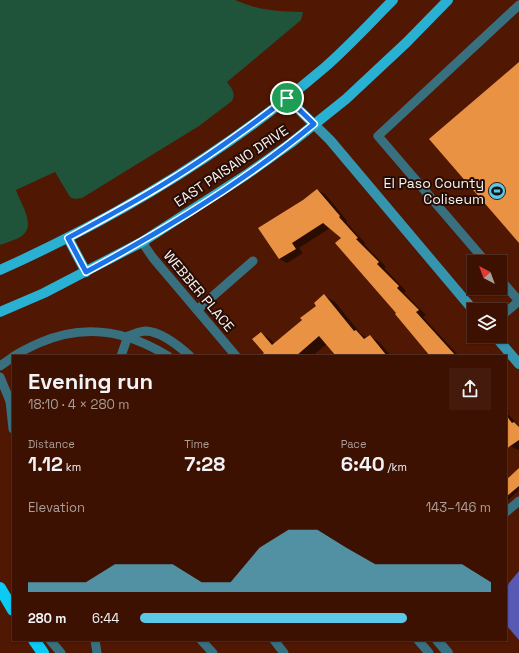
<!DOCTYPE html>
<meta charset="utf-8">
<style>
body{margin:0;font-family:"Space Grotesk",sans-serif;background:#431a0c;color:#f1f3f6;height:100vh;display:flex;flex-direction:column;font-size:15px;white-space:nowrap}
*{box-sizing:border-box;margin:0}
p{font-size:13px;color:#ac9d99}
.icon{flex:none;width:22px;height:22px;fill:none;stroke:currentColor;stroke-width:2;stroke-linecap:round;stroke-linejoin:round}
.map{position:relative;flex:1;overflow:hidden}
.details{position:absolute;left:12px;top:355px;width:495px;height:286px;display:flex;flex-direction:column;background:#3c1102;border-radius:0px;box-shadow:0 1px 3px #0004,0 0 0 1px #553124}
.details>*{flex:none}
.needle{width:26px;rotate:319deg}
.controls{position:absolute;left:467px;top:255px;display:grid;gap:8px}
.controls a{display:grid;place-items:center;width:40px;height:40px;border-radius:0px;background:#3c1102;box-shadow:0 1px 3px #0004,0 0 0 1px #553124;font-size:20px}
.pin{position:absolute;display:grid;place-items:center;width:34px;height:34px;color:#fff;margin:-17px;border:2px solid #fff;border-radius:50%;box-shadow:0 1px 4px #0007}
.round{display:grid;place-items:center;flex:none;width:42px;height:42px;border-radius:0px;background:#431a0c}
.headline{display:flex;align-items:center;justify-content:space-between;height:68px;padding:0 16px}
h1{font-size:22px;font-weight:600;line-height:30px}
.stats{display:grid;grid-template-columns:repeat(3,1fr);gap:6px;height:68px;padding:4px 16px}
.stats div{display:grid;align-content:center}
.stats b{font-size:20px;font-weight:600}
.stats small{font-size:11px;font-weight:400}
.stats p{font-size:11px}
.chart{height:112px;padding:8px 16px}
.chart p{display:flex;justify-content:space-between}
.chart svg{width:100%;height:72px;margin-top:4px;fill:#5bc8e7;opacity:.7}
ul{padding:0 16px;list-style:none;font-size:13px}
li{display:grid;grid-template-columns:64px 48px 1fr;align-items:center;height:30px}
li i{height:10px;border-radius:5px;background:#5bc8e7}
.map>svg:first-child{display:block}
.green{fill:#1f543b}
.water{fill:#5759b3}
.shadow{fill:#0007}
.building{fill:#e99243}
.lines{fill:none;stroke-linecap:round;stroke-linejoin:round}
.lane{stroke:#397080;stroke-width:9}
.street{stroke:#397080;stroke-width:10}
.secondary{stroke:#3595af;stroke-width:10}
.primary{stroke:#29b1d3;stroke-width:10}
.highway{stroke:#0bcbf4;stroke-width:12}
.route-casing{stroke:#fff;stroke-width:8}
.route{stroke:#1a73e8;stroke-width:5}
.labels{text-anchor:middle;dominant-baseline:central;stroke-width:4;stroke-linejoin:round;paint-order:stroke}
.street-label{font-size:14px;fill:#faf2f0;stroke:#250d05}
.poi-label{font-size:14px;fill:#faf2f0;stroke:#250d05;text-anchor:end}
</style>
<div class="map">
<svg width="519" height="653" viewBox="0 0 519 653">
<rect width="100%" height="100%" fill="#501702"/>
<!-- green -->
<path class="green" d="M0,0H235C261,11 275,11 303,12L301,20L227,82C232,89 236,93 232,101L199,126L82,198L75,199L70,197L55,172L16,190C20,202 36,225 23,235C17,240 7,242 0,245Z"/>
<!-- water -->
<polygon class="water" points="519,571 519,640 507,626 506,623 506,591 509,583"/>
<!-- shadow -->
<g class="shadow">
<polygon points="317,190 325,194 347,221 346,222 365,243 364,244 386,267 384,268 406,291 404,293 426,315 423,317 459,356 431,356 398,313 342,238 330,228 299,248 303,253 287,263 279,259 303,201"/>
<polygon points="324,296 334,301 361,334 367,338 370,336 379,342 391,356 338,356 327,344 312,356 268,356 261,333 270,339 275,344 317,306"/>
<polygon points="506,409 509,411 507,413 519,426 519,450 518,450 510,446 506,441"/>
<polygon points="519,470 519,490 506,502 506,481"/>
</g>
<!-- building -->
<g class="building">
<polygon points="519,62 519,243 429,139"/>
<polygon points="317,189 340,216 339,217 358,238 356,239 379,262 377,264 399,286 397,288 419,310 416,312 456,356 430,356 395,314 396,313 335,243 341,238 323,223 292,243 296,249 279,259 258,228 303,200"/>
<polygon points="324,294 354,331 356,330 364,339 370,335 387,356 336,356 319,336 296,356 260,356 264,353 252,339 261,332 272,345 302,320 300,318 316,306 314,303"/>
<polygon points="506,415 512,423 514,422 519,427 519,440 506,449"/>
<polygon points="519,468 519,486 506,497 506,480"/>
</g>
<g class="lines">
<!-- lane -->
<g class="lane">
<polyline points="142,242 153,258 236,356"/>
<polyline points="486,262 378,136 519,5"/>
<polyline points="500,279 519,301"/>
<polyline points="197,310 253,261"/>
<polyline points="500,317 519,301"/>
<path d="M14,356C22,351 30,347 39,343C84,323 126,330 168,356"/>
<path d="M121,356L128,336C134,334 140,331 146,331C161,332 179,346 190,356"/>
<polyline points="0,366 13,357"/>
<polyline points="0,377 10,401 13,406"/>
<polyline points="10,401 13,429"/>
<polyline points="506,512 519,501"/>
<polyline points="50,640 61,653"/>
<polyline points="95,640 97,653"/>
<polyline points="201,640 213,653"/>
<polyline points="274,640 284,653"/>
<polyline points="418,640 429,653"/>
</g>
<!-- street -->
<polyline class="street" points="437,640 448,653"/>
<!-- secondary -->
<g class="secondary">
<polyline points="287,98 330,140 474,311"/>
<polyline points="495,336 519,364"/>
</g>
<!-- primary -->
<g class="primary">
<polyline points="68,238 86,272"/>
<path d="M0,270C116,218 227,151 324,68C348,47 370,23 393,0"/>
<polyline points="0,312 44,293 142,242 246,175 291,143 346,99 407,42 448,0"/>
</g>
<!-- highway -->
<g class="highway">
<polyline points="0,588 13,610"/>
<polyline points="34,640 43,653"/>
</g>
</g>
<g class="lines">
<!-- route casing -->
<g class="route-casing">
<path id="route" d="M287,98L314,124C245,181 165,230 86,272L68,238C101,220 135,202 167,182C208,157 248,128 287,98Z"/>
</g>
<!-- route -->
<use href="#route" class="route"/>
</g>
<!-- icons -->
<defs>
<g id="stadium-disc" transform="scale(0.9)"><circle r="9.5" fill="#5bc8e7" stroke="#250d05"/><path d="M0-5a6.5 5 0 1 0 0 10a6.5 5 0 1 0 0-10ZM-3.5-1.8h7v3.6h-7Z" fill="#111"/></g>
</defs>
<g fill-rule="evenodd">
<use href="#stadium-disc" x="497" y="191"/>
</g>
<g class="labels">
<!-- street labels -->
<g class="street-label">
<text transform="translate(231 166) rotate(-34)">EAST PAISANO DRIVE</text>
<text transform="translate(199 291) rotate(50)">WEBBER PLACE</text>
</g>
<!-- poi labels -->
<g class="poi-label">
<text x="484" y="183">El Paso County<tspan x="484" dy="16">Coliseum</tspan></text>
</g>
</g>
</svg>
<div class="controls">
<a><svg class="needle" viewBox="-14 -14 28 28"><path d="M0-13l5 13h-10z" fill="#e53935"/><path d="M0 13l5-13h-10z" fill="#ac9d99"/></svg></a>
<a><svg class="icon" aria-label="layers" viewBox="0 0 24 24"><path d="M12 4l9 5-9 5-9-5zM3 14l9 5 9-5"/></svg></a>
</div>
<div class="pin" style="left:287px;top:98px;background:#1e9e55"><svg class="icon" aria-label="arrive" viewBox="0 0 24 24"><path d="M6 21V4h12l-3 4 3 4H6"/></svg></div>
<section class="details">
<div class="headline"><div><h1>Evening run</h1><p>18:10 · 4 × 280 m</p></div><a class="round"><svg class="icon" aria-label="share" viewBox="0 0 24 24"><path d="M12 15V3M7 8l5-5 5 5M5 13v7h14v-7"/></svg></a></div>
<div class="stats">
<div><p>Distance</p><b>1.12<small> km</small></b></div>
<div><p>Time</p><b>7:28</b></div>
<div><p>Pace</p><b>6:40<small> /km</small></b></div>
</div>
<div class="chart"><p><span>Elevation</span>143–146 m</p>
<svg viewBox="0 0 160 44" preserveAspectRatio="none"><path d="M0 44V38L10 38L20 38L30 27L40 27L50 27L60 38L70 38L80 17L90 6L100 6L110 17L120 27L130 27L140 27L150 27L160 38V44z"/></svg>
</div>
<ul>
<li><b>280 m</b>6:44<i style="width:76%"></i></li>
</ul>
</section>
</div>
